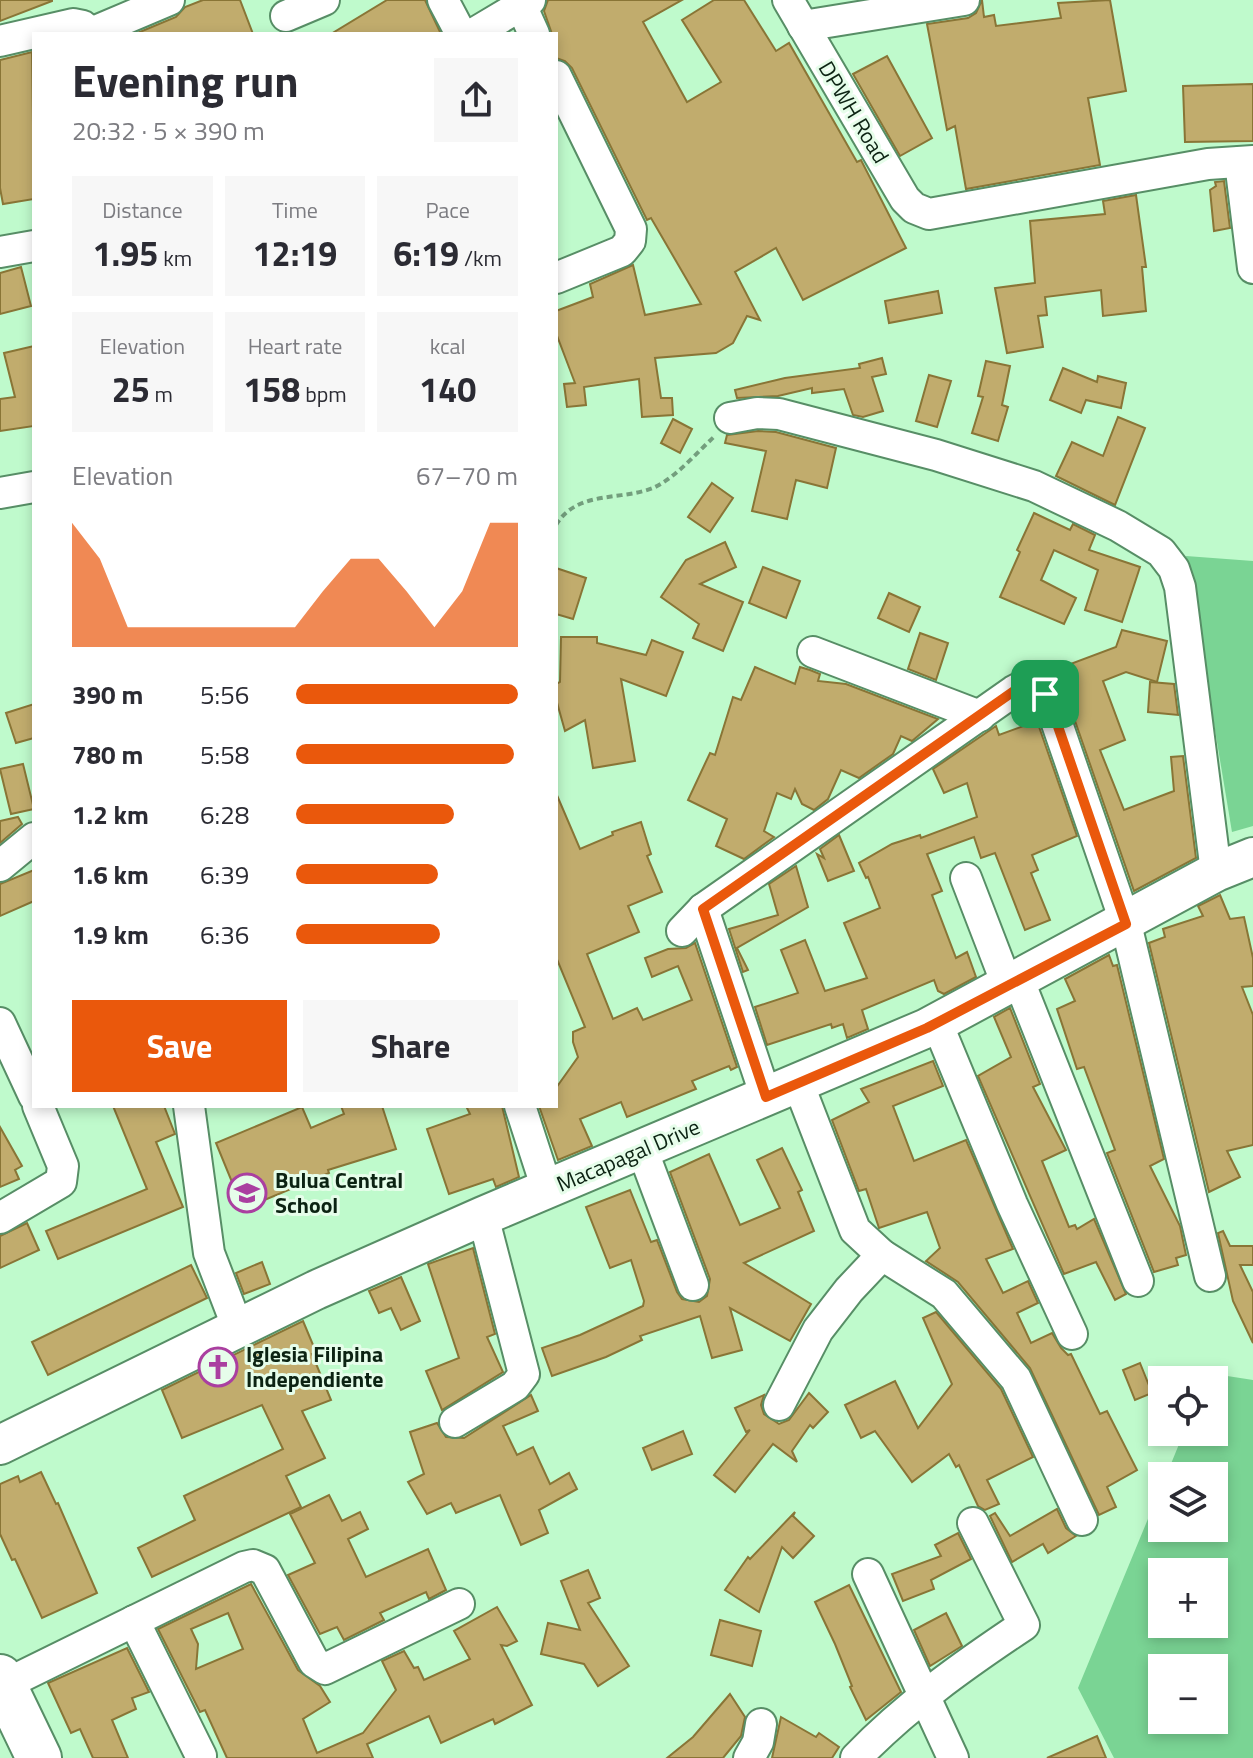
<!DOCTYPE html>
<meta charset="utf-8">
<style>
body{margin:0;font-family:"Titillium Web",sans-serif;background:#f7f7f7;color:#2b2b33;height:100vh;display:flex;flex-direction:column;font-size:30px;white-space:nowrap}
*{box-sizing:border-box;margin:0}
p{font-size:26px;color:#7c7c81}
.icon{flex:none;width:44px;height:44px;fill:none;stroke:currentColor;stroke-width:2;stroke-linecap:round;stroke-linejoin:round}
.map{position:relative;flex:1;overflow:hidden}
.side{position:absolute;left:32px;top:32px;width:526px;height:1076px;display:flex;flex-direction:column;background:#fff;border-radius:0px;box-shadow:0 4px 12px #0003}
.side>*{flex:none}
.fabs{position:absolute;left:1148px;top:1366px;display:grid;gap:16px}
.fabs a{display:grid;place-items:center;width:80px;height:80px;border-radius:0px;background:#fff;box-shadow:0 4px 12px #0003;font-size:40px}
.pin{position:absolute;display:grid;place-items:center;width:68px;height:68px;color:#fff;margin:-34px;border-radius:16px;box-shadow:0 4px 12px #0006}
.round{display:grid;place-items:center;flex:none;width:84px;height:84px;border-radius:0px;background:#f7f7f7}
.head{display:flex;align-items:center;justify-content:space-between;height:136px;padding:0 40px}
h1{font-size:44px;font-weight:700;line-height:60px}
.figures{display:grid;grid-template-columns:repeat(3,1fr);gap:12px;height:136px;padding:8px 40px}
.figures div{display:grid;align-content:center;border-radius:0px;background:#f7f7f7;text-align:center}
.figures b{font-size:34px;font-weight:700}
.figures small{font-size:22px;font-weight:400}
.figures p{font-size:22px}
.chart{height:224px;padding:16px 40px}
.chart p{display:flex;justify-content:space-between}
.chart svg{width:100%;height:144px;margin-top:8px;fill:#ea580c;opacity:.7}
.action{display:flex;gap:16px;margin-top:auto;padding:16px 40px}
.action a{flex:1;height:92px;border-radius:0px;background:#ea580c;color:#fff;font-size:32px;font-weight:700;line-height:92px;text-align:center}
.action a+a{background:#f7f7f7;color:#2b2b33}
ul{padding:0 40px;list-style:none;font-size:26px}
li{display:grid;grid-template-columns:128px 96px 1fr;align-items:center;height:60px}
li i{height:20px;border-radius:10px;background:#ea580c}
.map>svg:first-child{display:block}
.green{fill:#7ad494;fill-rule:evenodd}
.building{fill:#c1ac6d;stroke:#897536;stroke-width:2;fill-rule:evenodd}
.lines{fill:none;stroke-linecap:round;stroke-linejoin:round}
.minor-casing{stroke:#578e66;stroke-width:34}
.major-casing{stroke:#578e66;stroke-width:42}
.highway-casing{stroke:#578e66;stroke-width:48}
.path{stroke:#739e7d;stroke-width:4;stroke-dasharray:6 4;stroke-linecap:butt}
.minor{stroke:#fff;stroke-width:30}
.major{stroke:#fff;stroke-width:38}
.highway{stroke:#fff;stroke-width:44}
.route-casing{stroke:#fff;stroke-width:16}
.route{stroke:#ea580c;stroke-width:10}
.labels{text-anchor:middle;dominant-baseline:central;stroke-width:6;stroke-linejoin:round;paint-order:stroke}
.street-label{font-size:22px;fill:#0c2313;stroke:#e6fdea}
.poi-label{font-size:22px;font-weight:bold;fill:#0c2313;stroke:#e6fdea;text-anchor:start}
</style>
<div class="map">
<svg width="1253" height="1758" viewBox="0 0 1253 1758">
<rect width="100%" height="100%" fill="#bffacc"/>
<!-- green -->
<g class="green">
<polygon points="1186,556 1253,561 1253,826 1232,832"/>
<path d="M1208,1373L1253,1380V1758H1114L1078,1688L1162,1485V1528H1214V1476H1166L1184,1432H1214V1380H1206ZM1162,1572H1214V1624H1162ZM1162,1668H1214V1720H1162Z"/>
</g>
<!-- building -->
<g class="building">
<polygon points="0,0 52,0 52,1 0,21"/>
<polygon points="203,0 240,0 253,34 135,34 176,17 185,7"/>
<polygon points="387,0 425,0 441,34 331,34"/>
<polygon points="548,0 682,0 643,22 687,102 721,82 682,20 714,0 744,0 776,51 789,43 857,162 861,160 906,248 803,300 776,248 735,272 760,320 747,316 733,343 716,353 655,358 661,398 672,398 673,415 642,417 639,379 584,387 586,405 567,407 564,384 575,383 556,333 556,311 593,297 590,284 633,265 645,315 701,304 651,218 647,220 572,68 565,61 556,58 556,34 552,34 544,11"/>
<polygon points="982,0 984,17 994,15 996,26 1061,18 1058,3 1110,0 1126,91 1088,98 1100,165 966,189 955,126 947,130 927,24 968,18 976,13"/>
<polygon points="32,52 34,199 3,204 0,188 0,60"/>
<polygon points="887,56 932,138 900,156 853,74"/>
<polygon points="1253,84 1253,141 1185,142 1183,86"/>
<polygon points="1224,181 1230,228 1214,231 1210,190 1216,186 1215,182"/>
<polygon points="1136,195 1146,267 1142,267 1146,311 1103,316 1101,290 1045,297 1047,315 1038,316 1043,347 1007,353 995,288 1035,283 1030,221 1105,214 1103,201"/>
<polygon points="21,267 31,306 0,314 0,273"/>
<polygon points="938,291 942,313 889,323 885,301"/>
<polygon points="34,346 34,426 0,431 0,399 15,397 4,353"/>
<polygon points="882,358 886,374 872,377 883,411 863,417 853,415 844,389 812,393 812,388 778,396 737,398 735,390 785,378 860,368 859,364"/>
<polygon points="986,361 1010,366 1002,405 1008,407 998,441 972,433 983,397 978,396"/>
<polygon points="1063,368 1097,382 1098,376 1126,383 1121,408 1086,400 1081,413 1050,400"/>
<polygon points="929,375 951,381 937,427 916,421"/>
<polygon points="1118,417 1145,428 1115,505 1056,476 1072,442 1103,456"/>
<polygon points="673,419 692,429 680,453 661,443"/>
<polygon points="758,431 776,432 836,448 827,488 796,480 787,519 752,511 766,451 725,443 727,435"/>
<polygon points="712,483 733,498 710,532 688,517"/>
<polygon points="1034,513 1070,530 1073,524 1095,535 1089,550 1140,567 1122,622 1085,610 1098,570 1054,550 1041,580 1076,598 1064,624 1000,597 1020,552 1017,550"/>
<polygon points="725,542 736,567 700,584 743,602 723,651 693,638 699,624 661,597 686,560"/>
<polygon points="763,567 800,581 786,618 749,603"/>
<polygon points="556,568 586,578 573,619 556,614"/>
<polygon points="889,593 920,607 909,632 878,618"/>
<polygon points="1122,630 1167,641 1157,682 1126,672 1103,681 1125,740 1100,750 1124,810 1174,791 1171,757 1183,756 1196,858 1134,891 1057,669 1116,647"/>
<polygon points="920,633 948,643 936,680 908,669"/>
<polygon points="561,637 597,637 597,643 646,655 652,640 683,652 666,696 621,679 635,761 593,768 585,720 565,731 556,699 556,684 560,682"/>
<polygon points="755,667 795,684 800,667 810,670 820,674 818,681 846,684 938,719 912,741 901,736 893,754 859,778 841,770 828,799 814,810 802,804 795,789 791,799 777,793 764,831 774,837 744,859 716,846 727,819 688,800 710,753 715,755 733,697 741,700"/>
<polygon points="1150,682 1174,684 1178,715 1148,712"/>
<polygon points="34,704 34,738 16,743 6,713"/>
<polygon points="1037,721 1077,836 1032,855 1038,870 1031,873 1050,920 1025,930 995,853 981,858 974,837 927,854 942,891 932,895 956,958 967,952 976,977 944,994 938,991 934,980 862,1010 868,1029 847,1038 843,1024 832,1028 831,1024 767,1045 755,1007 798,993 781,950 805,940 825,991 867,978 844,923 880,908 868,877 866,878 859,863 892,844 920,835 921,838 977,817 967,783 944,793 933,769 996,726 999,735"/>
<polygon points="23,764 34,809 11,814 0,769"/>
<polygon points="556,793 580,849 613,835 612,832 641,822 651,854 647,856 662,892 628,906 639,932 587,954 613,1019 637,1008 643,1020 692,1000 678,966 652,977 645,958 668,949 686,948 695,943 737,1067 731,1070 729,1066 692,1081 696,1089 627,1117 621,1102 580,1119 592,1146 558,1160 539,1106 556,1106 556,1088 578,1057 573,1042 573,1032 585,1027 556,957"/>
<polygon points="18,817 22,824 0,843 0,821"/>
<polygon points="839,835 854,871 828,881 817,854 824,858 820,849"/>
<polygon points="796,866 808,907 737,948 748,970 743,972 729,929 778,915 769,884"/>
<polygon points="34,870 34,901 0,916 0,884"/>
<polygon points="1220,895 1230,919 1244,917 1253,958 1253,986 1242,987 1253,1015 1253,1145 1227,1151 1240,1177 1209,1192 1149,943 1165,937 1163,929 1203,916 1198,906"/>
<polygon points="1109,955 1113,966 1117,965 1164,1159 1150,1166 1180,1226 1186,1255 1176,1258 1178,1265 1154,1272 1107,1153 1115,1150 1084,1067 1077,1069 1057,1009 1075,1001 1065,979"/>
<polygon points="1010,1008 1040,1084 1033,1087 1066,1150 1042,1161 1069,1227 1075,1225 1077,1229 1094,1219 1126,1294 1115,1300 1096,1262 1064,1274 978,1076 1011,1057 994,1017"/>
<polygon points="933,1061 943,1086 893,1106 914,1161 966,1140 1013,1249 986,1259 1003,1293 1028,1281 1038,1303 1017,1313 1031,1343 1052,1333 1061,1348 1068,1355 1071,1354 1100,1414 1107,1411 1137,1470 1107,1487 1116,1507 1099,1515 1030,1368 958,1282 926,1261 940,1248 927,1212 879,1228 866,1189 859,1191 832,1120 869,1102 861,1089"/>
<polygon points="113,1106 164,1106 175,1134 156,1142 183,1207 58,1259 46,1231 147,1189"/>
<polygon points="341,1106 382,1106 396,1149 328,1170 329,1173 243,1209 216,1143 302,1107 311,1128 344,1114"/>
<polygon points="466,1106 502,1106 519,1177 496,1187 493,1179 449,1194 427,1129 470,1114"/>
<polygon points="0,1127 22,1166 15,1170 19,1179 0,1187"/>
<polygon points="782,1148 802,1190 798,1192 814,1231 744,1263 811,1304 790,1341 730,1308 742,1350 712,1358 700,1316 640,1336 642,1340 606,1357 552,1376 542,1348 580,1335 643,1306 644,1301 631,1260 610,1268 586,1207 630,1190 651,1242 657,1240 677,1292 682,1299 699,1302 707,1296 710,1279 670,1172 709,1154 740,1225 780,1208 757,1160"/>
<polygon points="27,1223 39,1250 0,1268 0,1236"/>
<polygon points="1223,1231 1230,1246 1253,1246 1253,1265 1240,1265 1253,1292 1253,1343 1233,1301 1218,1233"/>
<polygon points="473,1248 495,1334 487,1337 503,1372 442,1410 426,1371 459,1358 428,1264"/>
<polygon points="262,1262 270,1284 244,1294 236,1273"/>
<polygon points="191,1265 207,1298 48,1375 32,1342"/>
<polygon points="401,1277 420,1321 401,1330 391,1308 379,1313 369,1291"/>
<polygon points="936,1312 1001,1389 1033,1457 987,1480 999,1504 985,1510 978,1506 959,1465 956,1467 949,1454 912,1482 875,1431 861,1438 845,1405 895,1381 918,1428 952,1384 923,1318"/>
<polygon points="303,1321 316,1352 312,1354 331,1400 302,1411 325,1458 286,1476 301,1507 152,1577 138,1548 195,1520 184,1496 283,1449 262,1405 182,1438 162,1390"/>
<polygon points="1140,1363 1152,1393 1135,1400 1123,1370"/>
<polygon points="809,1393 828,1412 813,1428 810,1425 792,1451 797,1462 773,1444 735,1492 714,1475 750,1430 746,1432 735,1408 764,1395 761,1405 764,1414 779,1424 789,1420"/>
<polygon points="531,1395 538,1411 503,1426 517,1455 533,1447 550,1484 569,1473 577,1489 539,1510 548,1533 521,1545 500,1495 456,1513 451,1503 427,1514 408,1482 424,1474 410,1432 437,1423 446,1437 464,1438"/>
<polygon points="683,1431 692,1454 652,1470 643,1448"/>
<polygon points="41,1472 56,1504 58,1503 97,1593 42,1618 15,1559 12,1560 0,1534 0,1484 18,1476 20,1482"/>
<polygon points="329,1495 342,1521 360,1512 368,1529 348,1539 366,1577 428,1549 446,1590 429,1599 426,1592 380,1613 384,1620 344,1640 337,1627 320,1634 288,1575 315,1563 290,1514"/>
<polygon points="1057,1509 1066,1528 1076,1536 1048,1553 1043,1544 1012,1562 990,1516 995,1513 1010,1536"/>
<polygon points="795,1512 793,1516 814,1536 793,1558 782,1547 759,1612 725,1590 748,1557 750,1559"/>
<polygon points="958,1533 971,1559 931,1580 934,1589 903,1601 892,1574 941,1556 935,1545"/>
<polygon points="588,1570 600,1598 588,1603 629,1666 598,1686 584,1664 541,1654 548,1623 580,1630 561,1581"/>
<path d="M251,1584L298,1670L320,1686L330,1702L303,1719L317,1753L363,1733L396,1690L382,1661L404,1651L414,1668L418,1667L424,1680L470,1659L454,1631L497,1607L517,1641L507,1646L501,1645L532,1705L495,1724L493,1719L441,1743L429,1716L367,1744L373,1758H227L205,1710L200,1712L158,1629ZM228,1613L243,1649L196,1669L198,1644L191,1629Z"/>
<polygon points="849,1585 901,1692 866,1720 850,1687 852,1686 835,1644 815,1602"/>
<polygon points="946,1613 962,1646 930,1666 914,1630"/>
<polygon points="720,1620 761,1631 752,1666 711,1655"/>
<polygon points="127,1648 149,1692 132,1698 136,1709 112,1720 128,1758 93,1758 80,1729 71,1733 48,1683"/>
<polygon points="730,1694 745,1717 741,1736 723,1758 667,1758 693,1737"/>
<polygon points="781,1717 816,1737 819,1733 839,1747 832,1758 772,1758"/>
<polygon points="1097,1736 1106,1758 1047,1758"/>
</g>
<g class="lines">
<!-- minor casing -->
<g class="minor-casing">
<g id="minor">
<polyline points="443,0 461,34"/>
<polyline points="788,0 905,199 914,208 929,214 1208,164 1253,161"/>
<polyline points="521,5 534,34"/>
<polyline points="286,16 324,0"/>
<polyline points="803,26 964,0"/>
<polyline points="91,33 169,0"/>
<polyline points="473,34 530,0"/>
<polyline points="0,41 73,24 83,26 91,34"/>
<polyline points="556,76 631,229 630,241 622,251 556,278"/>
<polyline points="1240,162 1253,268"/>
<polyline points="0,252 34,246"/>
<polyline points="730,418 757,413 779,414 936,455 1034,486 1118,526 1161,552 1174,569 1180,587 1216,872"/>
<polyline points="0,493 34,487"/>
<polyline points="813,652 980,716"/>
<polyline points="0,866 34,838"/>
<polyline points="966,878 1008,987"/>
<polyline points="703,909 766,1097"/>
<path d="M682,931L703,909L1014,691C1036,678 1043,689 1052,709L1126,924L1210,1276"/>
<polyline points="1019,981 1138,1281"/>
<polyline points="0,1023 34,1096"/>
<polyline points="937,1023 1012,1204 1072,1334"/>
<polyline points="798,1083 855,1230 882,1255 944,1294 1016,1379 1082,1520"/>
<polyline points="189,1106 209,1253 237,1326"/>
<polyline points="520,1106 547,1189"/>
<polyline points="642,1149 693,1285"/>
<polyline points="0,1218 61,1182 63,1166 38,1106"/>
<polyline points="779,1405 818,1330 849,1290 882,1255"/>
<polyline points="455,1422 515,1386 524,1374 483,1216"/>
<polyline points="868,1574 953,1758"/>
<polyline points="134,1621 201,1756"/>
<polyline points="4,1685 244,1567 253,1565 265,1570 314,1662 325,1669 459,1604"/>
<polyline points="749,1758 758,1742 761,1724"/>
<path d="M856,1758C906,1706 964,1665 1024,1625L973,1523"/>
</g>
</g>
<!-- major casing -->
<g class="major-casing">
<polyline id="major" points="0,1445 316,1290 483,1216 927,1028 1216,872 1253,857"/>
</g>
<!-- highway casing -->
<g class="highway-casing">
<polyline id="highway" points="0,1677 39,1758"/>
</g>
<!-- path -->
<path class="path" d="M556,525C577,490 620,501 653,488C677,477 697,452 716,435"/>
<!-- minor -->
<use href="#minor" class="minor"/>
<!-- major -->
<use href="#major" class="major"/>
<!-- highway -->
<use href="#highway" class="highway"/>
</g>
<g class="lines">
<!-- route casing -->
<g class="route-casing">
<polygon id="route" points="1034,683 1040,687 1052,709 1126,924 927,1028 766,1097 703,909 1014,691"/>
</g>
<!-- route -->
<use href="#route" class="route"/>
</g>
<!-- icons -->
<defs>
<g id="school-ring" transform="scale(2)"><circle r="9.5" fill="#e6fdea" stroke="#aa3fa0" stroke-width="1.5"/><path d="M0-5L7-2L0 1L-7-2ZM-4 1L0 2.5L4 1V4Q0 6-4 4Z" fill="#aa3fa0"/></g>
<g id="church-ring" transform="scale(2)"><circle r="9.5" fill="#e6fdea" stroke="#aa3fa0" stroke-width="1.5"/><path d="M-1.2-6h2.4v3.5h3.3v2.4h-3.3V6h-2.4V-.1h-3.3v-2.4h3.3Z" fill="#aa3fa0"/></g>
</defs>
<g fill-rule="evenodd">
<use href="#school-ring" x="247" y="1193"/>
<use href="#church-ring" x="218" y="1367"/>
</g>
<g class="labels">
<!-- street labels -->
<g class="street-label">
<text transform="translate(854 112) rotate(59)">DPWH Road</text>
<text transform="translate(628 1155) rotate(-23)">Macapagal Drive</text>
</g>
<!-- poi labels -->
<g class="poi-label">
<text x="275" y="1180">Bulua Central<tspan x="275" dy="25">School</tspan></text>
<text x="246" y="1354">Iglesia Filipina<tspan x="246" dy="25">Independiente</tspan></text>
</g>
</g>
</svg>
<div class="fabs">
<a><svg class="icon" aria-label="locate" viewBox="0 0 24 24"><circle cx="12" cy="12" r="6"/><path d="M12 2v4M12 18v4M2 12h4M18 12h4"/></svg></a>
<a><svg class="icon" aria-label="layers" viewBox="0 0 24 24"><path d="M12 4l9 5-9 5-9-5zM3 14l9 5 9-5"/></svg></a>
<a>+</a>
<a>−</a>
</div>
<div class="pin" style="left:1045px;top:694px;background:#1e9e55"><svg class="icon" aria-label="arrive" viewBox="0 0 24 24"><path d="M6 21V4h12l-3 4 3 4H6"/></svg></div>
<section class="side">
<div class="head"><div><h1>Evening run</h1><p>20:32 · 5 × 390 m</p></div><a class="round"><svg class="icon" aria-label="share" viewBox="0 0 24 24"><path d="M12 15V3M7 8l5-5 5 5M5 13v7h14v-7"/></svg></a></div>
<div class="figures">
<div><p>Distance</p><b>1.95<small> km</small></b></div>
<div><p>Time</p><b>12:19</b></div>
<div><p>Pace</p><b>6:19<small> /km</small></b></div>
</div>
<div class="figures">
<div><p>Elevation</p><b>25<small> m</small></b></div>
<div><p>Heart rate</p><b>158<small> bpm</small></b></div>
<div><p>kcal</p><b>140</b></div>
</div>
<div class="chart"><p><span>Elevation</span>67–70 m</p>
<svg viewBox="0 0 160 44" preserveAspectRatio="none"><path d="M0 44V6L10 17L20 38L30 38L40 38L50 38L60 38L70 38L80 38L90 27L100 17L110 17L120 27L130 38L140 27L150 6L160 6V44z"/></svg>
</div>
<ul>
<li><b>390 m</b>5:56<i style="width:100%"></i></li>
<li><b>780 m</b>5:58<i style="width:98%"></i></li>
<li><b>1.2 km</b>6:28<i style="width:71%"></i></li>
<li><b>1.6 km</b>6:39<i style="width:64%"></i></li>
<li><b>1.9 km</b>6:36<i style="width:65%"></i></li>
</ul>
<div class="action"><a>Save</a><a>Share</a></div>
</section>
</div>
